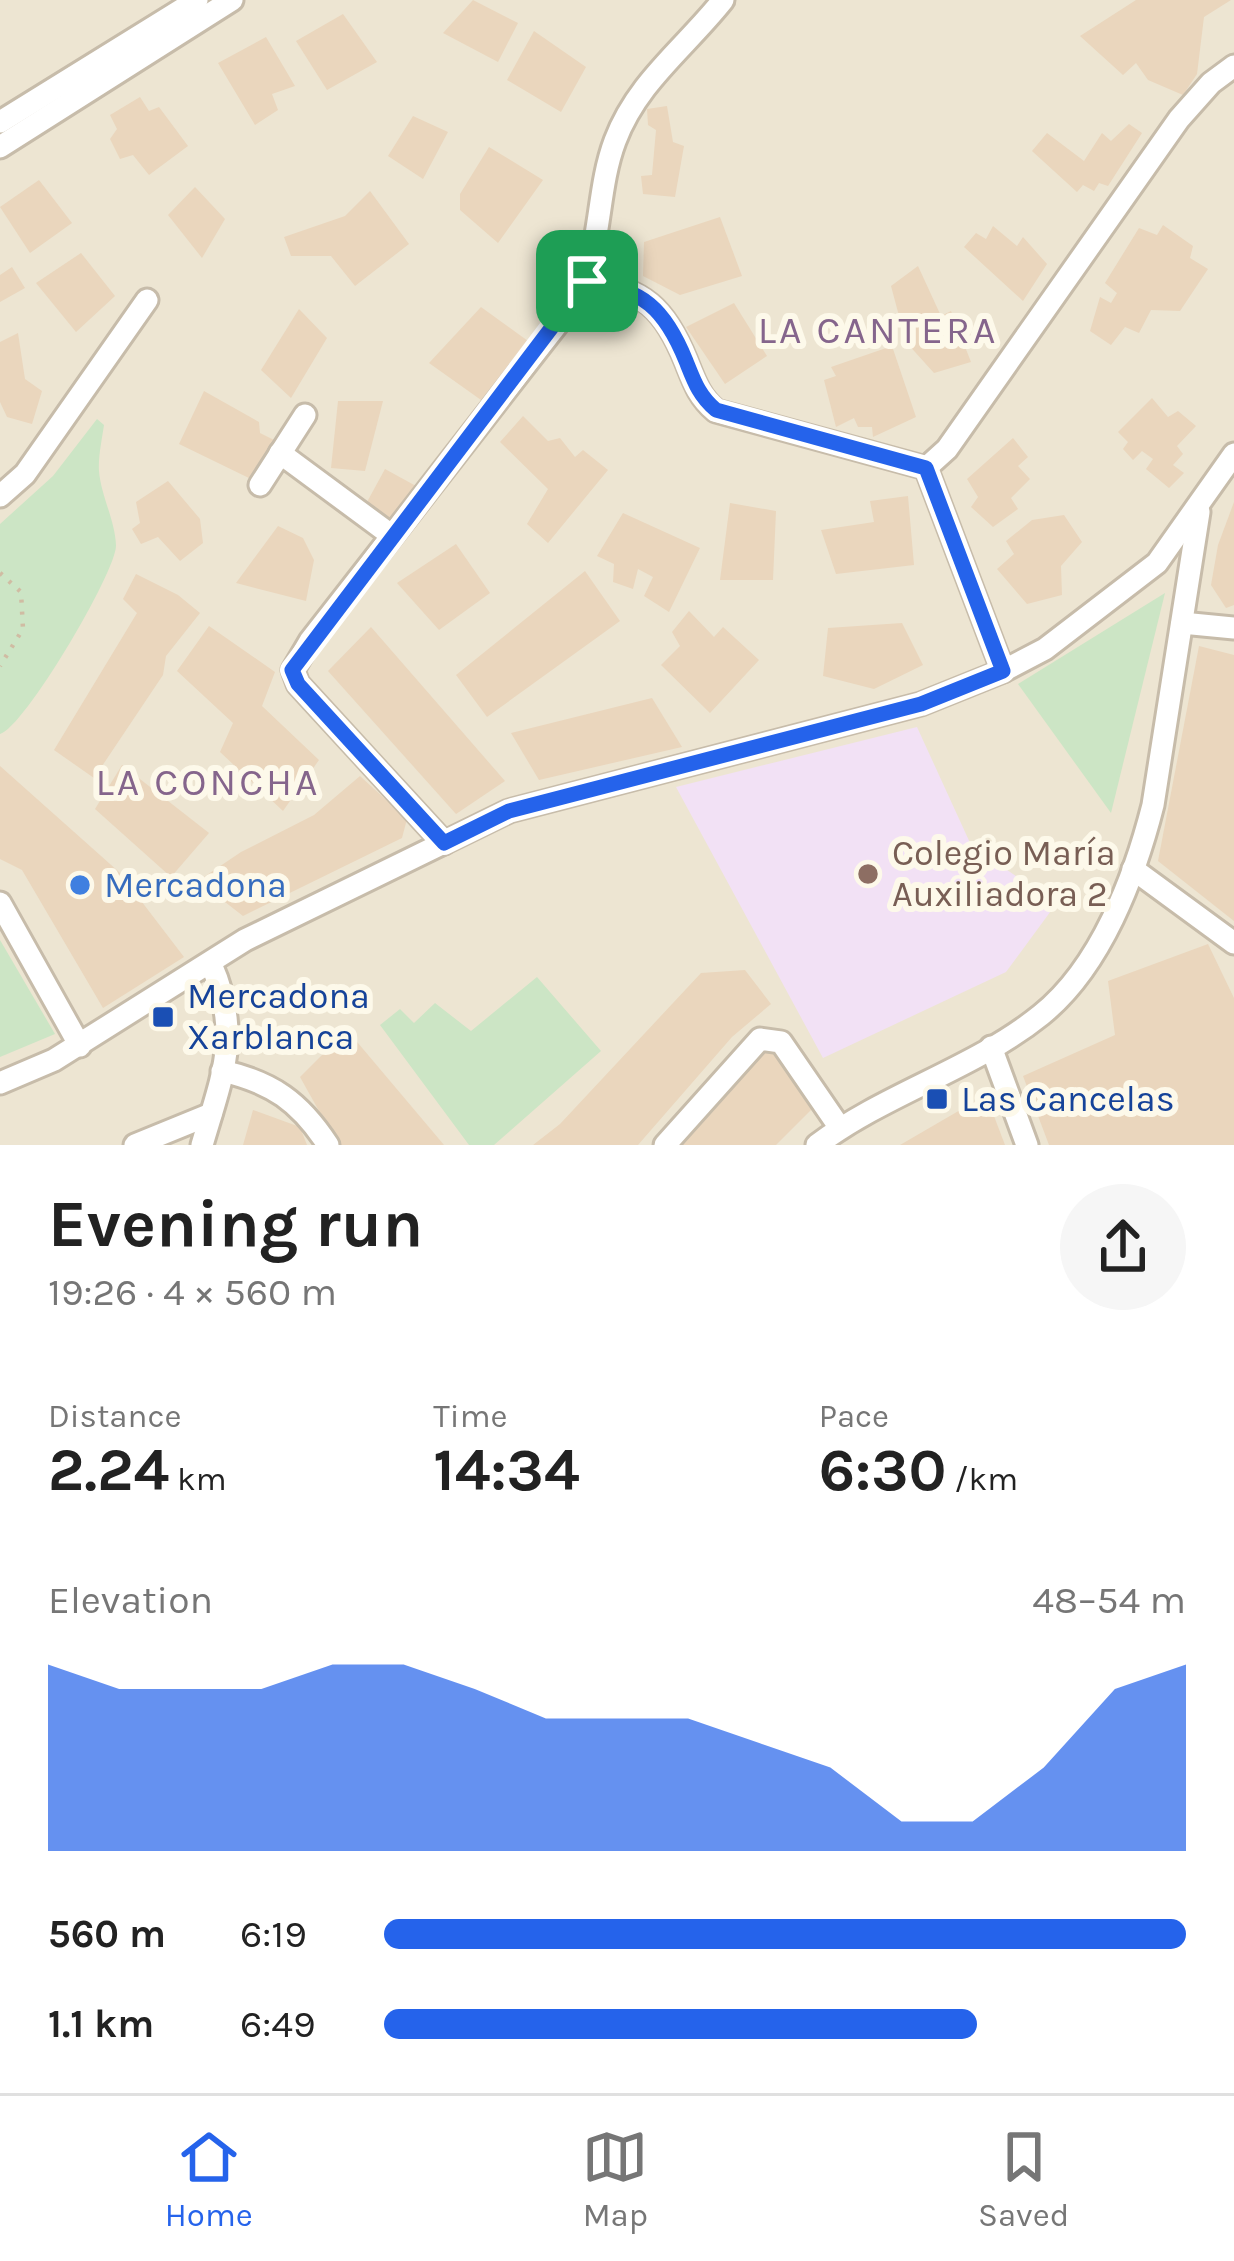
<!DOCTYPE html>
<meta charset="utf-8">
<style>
body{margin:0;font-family:Karla,sans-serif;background:#f6f6f6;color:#222;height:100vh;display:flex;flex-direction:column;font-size:45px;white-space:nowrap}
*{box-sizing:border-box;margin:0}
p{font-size:39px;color:#767676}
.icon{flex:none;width:66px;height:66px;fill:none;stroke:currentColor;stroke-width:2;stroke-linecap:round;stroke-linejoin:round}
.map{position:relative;height:1145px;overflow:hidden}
.side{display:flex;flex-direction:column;background:#fff;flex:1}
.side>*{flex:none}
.pin{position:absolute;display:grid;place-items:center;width:102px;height:102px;color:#fff;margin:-51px;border-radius:24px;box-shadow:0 6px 18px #0006}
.round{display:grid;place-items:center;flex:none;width:126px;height:126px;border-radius:63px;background:#f6f6f6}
.overview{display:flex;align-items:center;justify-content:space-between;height:204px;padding:0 48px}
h1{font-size:66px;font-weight:700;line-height:90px}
.figures{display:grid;grid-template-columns:repeat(3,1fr);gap:18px;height:204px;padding:12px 48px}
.figures div{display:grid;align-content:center}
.figures b{font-size:60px;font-weight:700}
.figures small{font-size:33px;font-weight:400}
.figures p{font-size:33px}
.chart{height:336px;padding:24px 48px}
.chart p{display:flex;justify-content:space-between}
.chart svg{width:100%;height:216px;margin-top:12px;fill:#2563eb;opacity:.7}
ul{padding:0 48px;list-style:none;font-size:39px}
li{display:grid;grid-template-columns:192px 144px 1fr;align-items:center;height:90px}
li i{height:30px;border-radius:15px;background:#2563eb}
.tabs{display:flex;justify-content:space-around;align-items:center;height:168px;border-top:3px solid #e0e0e0;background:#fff;font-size:33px;color:#767676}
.tabs a{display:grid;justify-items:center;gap:6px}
.tabs .current{color:#2563eb}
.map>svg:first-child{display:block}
.residential{fill:#ede5d2}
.education{fill:#f2e1f5}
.green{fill:#cce5c5}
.building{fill:#ead6bd}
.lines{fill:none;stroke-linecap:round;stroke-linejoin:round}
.street-casing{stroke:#c7bcaa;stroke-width:27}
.path{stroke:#d0bca3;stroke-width:4.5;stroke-dasharray:3 9;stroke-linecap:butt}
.street{stroke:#fff;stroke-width:21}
.route-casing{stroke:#fff;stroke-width:24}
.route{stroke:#2563eb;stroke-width:15}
.education-dot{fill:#8d6e63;stroke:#fdf9ea;stroke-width:4.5}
.shop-dot{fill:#3f7fe0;stroke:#fdf9ea;stroke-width:4.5}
.transit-dot{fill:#1a4fb4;stroke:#fdf9ea;stroke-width:4.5}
.labels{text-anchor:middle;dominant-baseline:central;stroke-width:12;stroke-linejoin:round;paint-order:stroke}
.education-label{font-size:36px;fill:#785e54;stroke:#fdf9ea;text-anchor:start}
.shop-label{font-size:36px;fill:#366cbe;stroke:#fdf9ea;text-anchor:start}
.transit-label{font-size:36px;fill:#164399;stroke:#fdf9ea;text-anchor:start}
.neighbourhood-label{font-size:39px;letter-spacing:3px;fill:#85658c;stroke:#fdf9ea}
</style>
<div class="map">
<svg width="1234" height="1145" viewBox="0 0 1234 1145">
<rect width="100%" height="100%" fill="#f9f5e4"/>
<!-- residential -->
<rect class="residential" x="0" y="0" width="1234" height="1145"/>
<!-- education -->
<polygon class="education" points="917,727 971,845 1056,904 1006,972 823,1058 676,787"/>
<!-- green -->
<g class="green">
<path d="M97,419L104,425C102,439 98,457 99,471C101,496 115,520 116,545C117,571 24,728 0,734V524L53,476Z"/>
<polygon points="1165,593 1111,813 1018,684"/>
<polygon points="0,940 55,1034 0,1057"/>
<polygon points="537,977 601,1051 494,1145 469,1145 380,1025 400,1009 414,1023 435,1003 471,1031"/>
</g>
<!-- building -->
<g class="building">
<polygon points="473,0 518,23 498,62 443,33"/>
<polygon points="1136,0 1231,0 1204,17 1197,74 1183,95 1148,80 1136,63 1123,75 1080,36"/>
<polygon points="343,14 377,62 327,90 296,41"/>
<polygon points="534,31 586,67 561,112 507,80"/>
<polygon points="266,37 295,86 272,94 278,110 255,125 218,63"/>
<polygon points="140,97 149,111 159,107 188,146 149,175 133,155 120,159 110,139 117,129 110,115"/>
<polygon points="667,106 673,142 684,146 675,197 643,194 641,176 652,175 656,130 648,125 647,109"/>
<polygon points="413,116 448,132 423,179 388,156"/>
<polygon points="1129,124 1142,133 1108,186 1099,183 1094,191 1083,185 1077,192 1032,151 1047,133 1084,161 1102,133 1111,141"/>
<polygon points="489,147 543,180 498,243 460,210 460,194"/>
<polygon points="39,180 72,223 30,253 0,207"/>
<polygon points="195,187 225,219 202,258 168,215"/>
<polygon points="370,191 409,244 355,286 331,256 291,256 284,237 345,216"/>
<polygon points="720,217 742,276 680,295 643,276 644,242"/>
<polygon points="1163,225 1193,246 1190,258 1208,269 1180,311 1151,310 1139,333 1125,327 1111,345 1090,331 1100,297 1111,303 1117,293 1105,283 1139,228 1157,235"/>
<polygon points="993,226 1017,246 1023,237 1047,264 1023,301 964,247 976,233 986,239"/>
<polygon points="81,253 115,296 76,332 36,283"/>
<polygon points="918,266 941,316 951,311 971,362 934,373 906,342 891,286"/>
<polygon points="12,267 25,288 0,302 0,275"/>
<polygon points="734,303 767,356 725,384 686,327"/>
<polygon points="481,307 528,341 481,400 429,363"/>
<polygon points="299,309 327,338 291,398 261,370"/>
<polygon points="18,333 25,379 42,391 32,424 7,417 0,402 0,342"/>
<polygon points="892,346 916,417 873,437 872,427 858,427 854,418 836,427 824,380 836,376 831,367"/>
<polygon points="204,391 259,422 260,433 276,441 253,480 179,444"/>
<polygon points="1152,398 1168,417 1178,411 1196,426 1177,446 1183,454 1173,465 1184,473 1169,488 1146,469 1153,459 1142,451 1133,460 1123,449 1128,442 1118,432"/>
<polygon points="338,401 383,401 365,471 331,468"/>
<polygon points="523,416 548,441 560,438 575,457 583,450 608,470 548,543 527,524 548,489 500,442"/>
<polygon points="1013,438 1028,457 1018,466 1030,479 1011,498 1018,509 993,527 971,507 978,497 967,479"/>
<polygon points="385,469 416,486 393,521 367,502"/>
<polygon points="168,481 200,519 203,543 180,561 158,537 141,544 132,529 140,523 136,502"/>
<polygon points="908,496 914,565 836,574 821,530 874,522 870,501"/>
<polygon points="1234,502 1234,605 1226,608 1211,585 1218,545"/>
<polygon points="730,503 776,511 773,580 720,580"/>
<polygon points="623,513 700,548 669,612 644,596 653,577 638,569 633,589 613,582 614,564 597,556"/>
<polygon points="1064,515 1082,542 1061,566 1062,595 1027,604 997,569 1014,554 1006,541 1032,520"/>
<polygon points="278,526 303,538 314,560 306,601 236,583"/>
<polygon points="456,544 490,593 439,630 397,583"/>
<polygon points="585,571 620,621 487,717 456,675"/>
<polygon points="136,574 178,595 200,613 166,656 163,675 94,778 54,750 137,613 123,599"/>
<polygon points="689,611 714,637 723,627 759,660 710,713 661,665 680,646 672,632"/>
<polygon points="902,623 923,665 874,689 823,676 828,628"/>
<polygon points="209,626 275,672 262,706 319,760 283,811 220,752 233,723 177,671"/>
<polygon points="371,627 505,781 456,814 328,671"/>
<polygon points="1199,646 1234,655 1234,921 1158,861"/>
<polygon points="652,698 682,747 539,780 511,733"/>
<polygon points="122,765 209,833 171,877 95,809"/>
<polygon points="0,766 119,872 184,957 103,1008 22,870 0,859"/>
<polygon points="360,776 407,819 402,838 243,916 198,881 241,852 314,815"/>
<polygon points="1208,944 1234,998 1234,1145 1049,1145 1023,1076 1115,1035 1108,981"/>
<polygon points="745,970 771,1004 732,1037 638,1145 533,1145 560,1124 701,973"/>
<polygon points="347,1030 444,1145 338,1145 300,1077"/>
<polygon points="770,1047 814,1107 776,1145 675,1145 756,1051"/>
<polygon points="986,1095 1005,1145 900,1145"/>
<polygon points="253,1110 300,1127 307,1145 243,1145"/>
</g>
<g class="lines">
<!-- street casing -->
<g class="street-casing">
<g id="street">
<polyline points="0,122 197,0"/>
<polyline points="0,147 232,0"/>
<path d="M588,281C644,289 665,309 686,361C694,381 699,397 716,411L926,468"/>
<polyline points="280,453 391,535"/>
<polyline points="260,485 305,415"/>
<polyline points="0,496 25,474 147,300"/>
<polyline points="1182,623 1234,628"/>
<polyline points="1003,671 926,468 947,449 1179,119 1211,83 1234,66"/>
<path d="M444,843L298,684L293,670L310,641L573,304C603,255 595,194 615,141C637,82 685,48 723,0"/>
<polyline points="1133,869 1234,943"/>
<polyline points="0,903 80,1046"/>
<polyline points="991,1047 1027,1145"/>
<path d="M222,1071C272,1082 300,1102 328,1145"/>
<polyline points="0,1083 54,1060 245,940 509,811 921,704 1003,671 1045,649 1157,563 1234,454"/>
<polyline points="135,1145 211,1114"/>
<path d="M202,1145C222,1076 242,1034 211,964"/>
<polyline points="665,1145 760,1039 781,1042 840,1128"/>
<path d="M817,1145C886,1093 974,1069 1041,1015C1101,967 1135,876 1153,805L1199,512"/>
</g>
</g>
<!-- path -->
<polyline class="path" points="0,573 21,592 23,629 0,666"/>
<!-- street -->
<use href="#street" class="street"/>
</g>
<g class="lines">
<!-- route casing -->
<g class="route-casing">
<path id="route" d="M587,281C643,289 665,309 686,361C694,381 699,396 716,410L926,468L1003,671L921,704L509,811L444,843L298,684L292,670Z"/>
</g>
<!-- route -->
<use href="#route" class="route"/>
</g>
<!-- markers -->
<circle class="education-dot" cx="868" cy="874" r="12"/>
<circle class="shop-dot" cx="80" cy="885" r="12"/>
<g class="transit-dot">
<rect x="151" y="1005" width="24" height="24" rx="6"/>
<rect x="925" y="1087" width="24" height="24" rx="6"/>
</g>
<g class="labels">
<!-- education labels -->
<g class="education-label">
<text x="892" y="853">Colegio María<tspan x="892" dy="41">Auxiliadora 2</tspan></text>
</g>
<!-- shop labels -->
<g class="shop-label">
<text x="104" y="885">Mercadona</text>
</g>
<!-- transit labels -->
<g class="transit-label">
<text x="187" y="996">Mercadona<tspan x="187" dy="41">Xarblanca</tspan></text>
<text x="961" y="1099">Las Cancelas</text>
</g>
<!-- neighbourhood labels -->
<g class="neighbourhood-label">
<text x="878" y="330">LA CANTERA</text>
<text x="208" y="782">LA CONCHA</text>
</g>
</g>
</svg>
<div class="pin" style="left:587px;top:281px;background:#1e9e55"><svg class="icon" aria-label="arrive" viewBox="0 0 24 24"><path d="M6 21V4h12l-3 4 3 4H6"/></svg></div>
</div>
<section class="side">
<div class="overview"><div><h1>Evening run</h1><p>19:26 · 4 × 560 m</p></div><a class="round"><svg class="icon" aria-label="share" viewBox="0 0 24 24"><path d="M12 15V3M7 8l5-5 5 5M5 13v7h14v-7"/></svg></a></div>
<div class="figures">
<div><p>Distance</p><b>2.24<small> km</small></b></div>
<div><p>Time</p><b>14:34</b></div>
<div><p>Pace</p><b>6:30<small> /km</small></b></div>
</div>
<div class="chart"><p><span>Elevation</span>48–54 m</p>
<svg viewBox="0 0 160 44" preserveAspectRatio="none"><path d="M0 44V6L10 11L20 11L30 11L40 6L50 6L60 11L70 17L80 17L90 17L100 22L110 27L120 38L130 38L140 27L150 11L160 6V44z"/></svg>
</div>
<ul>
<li><b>560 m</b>6:19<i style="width:100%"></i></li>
<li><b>1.1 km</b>6:49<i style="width:74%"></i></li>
</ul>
</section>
<nav class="tabs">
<a class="current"><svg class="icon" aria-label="home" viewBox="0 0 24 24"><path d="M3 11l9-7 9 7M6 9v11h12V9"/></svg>Home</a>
<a><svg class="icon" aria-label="map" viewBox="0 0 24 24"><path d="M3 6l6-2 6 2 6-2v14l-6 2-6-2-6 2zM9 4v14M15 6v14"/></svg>Map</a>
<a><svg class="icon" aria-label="saved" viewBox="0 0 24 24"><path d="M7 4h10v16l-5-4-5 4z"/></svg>Saved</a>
</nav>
